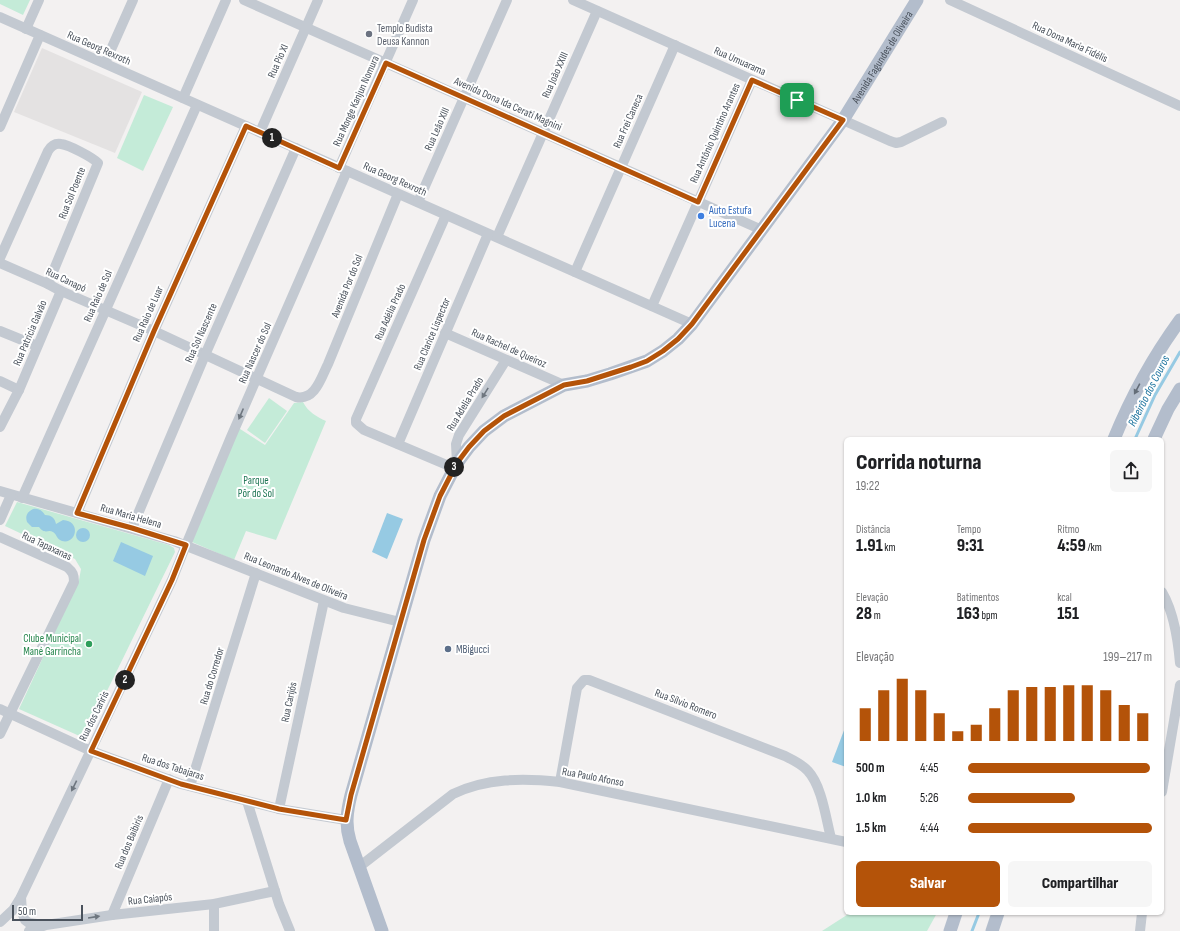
<!DOCTYPE html>
<html lang="pt">
<meta charset="utf-8">
<style>
body{margin:0;font-family:"Sofia Sans Condensed",sans-serif;background:#f6f6f6;color:#202124;height:100vh;display:flex;flex-direction:column;font-size:15px;white-space:nowrap}
*{box-sizing:border-box;margin:0}
p{font-size:13px;color:#757577}
.icon{flex:none;width:22px;height:22px;fill:none;stroke:currentColor;stroke-width:2;stroke-linecap:round;stroke-linejoin:round}
.map{position:relative;flex:1;overflow:hidden}
.sheet{position:absolute;left:844px;top:437px;width:320px;height:478px;display:flex;flex-direction:column;background:#fff;border-radius:6px;box-shadow:0 1px 3px #0004}
.sheet>*{flex:none}
.scale{position:absolute;left:12px;bottom:10px;width:71px;box-sizing:border-box;padding-left:4px;border:2px solid #4a525c;border-top:0;font-size:11px;line-height:14px;white-space:nowrap;color:#4a525c;-webkit-text-stroke:3px #fff;paint-order:stroke}
.pin{position:absolute;display:grid;place-items:center;width:34px;height:34px;color:#fff;margin:-17px;border-radius:8px;box-shadow:0 2px 6px #0006}
.km{position:absolute;width:20px;height:20px;margin:-10px;border-radius:50%;background:#222;color:#fff;font-size:11px;line-height:20px;text-align:center}
.round{display:grid;place-items:center;flex:none;width:42px;height:42px;border-radius:6px;background:#f6f6f6}
.summary{display:flex;align-items:center;justify-content:space-between;height:68px;padding:0 12px}
h1{font-size:22px;font-weight:800;line-height:30px}
.metrics{display:grid;grid-template-columns:repeat(3,1fr);gap:6px;height:68px;padding:4px 12px}
.metrics div{display:grid;align-content:center}
.metrics b{font-size:17px;font-weight:800}
.metrics small{font-size:11px;font-weight:400}
.metrics p{font-size:11px}
.chart{height:112px;padding:8px 12px}
.chart p{display:flex;justify-content:space-between}
.chart svg{width:100%;height:72px;margin-top:4px;stroke:#b45309;stroke-width:6}
.action{display:flex;gap:8px;margin-top:auto;padding:8px 12px}
.action a{flex:1;height:46px;border-radius:6px;background:#b45309;color:#fff;font-size:16px;font-weight:800;line-height:46px;text-align:center}
.action a+a{background:#f6f6f6;color:#202124}
ul{padding:0 12px;list-style:none;font-size:13px}
li{display:grid;grid-template-columns:64px 48px 1fr;align-items:center;height:30px}
li i{height:10px;border-radius:5px;background:#b45309}
.map>svg:first-child{display:block}
.education{fill:#e4e2e2}
.green{fill:#c4ebd8}
.water{fill:#96cae3}
.lines{fill:none;stroke-linecap:round;stroke-linejoin:round}
.stream{stroke:#96cae3;stroke-width:3}
.minor{stroke:#c3c9d1;stroke-width:10}
.major{stroke:#b3bdcc;stroke-width:13}
.oneway{fill:#646d78}
.oneway2{fill:#6e767f}
.route-casing{stroke:#fff;stroke-width:8}
.route{stroke:#b45309;stroke-width:5}
.worship-dot{fill:#6b7280;stroke:#fff;stroke-width:1.5}
.shop-dot{fill:#3f7fe0;stroke:#fff;stroke-width:1.5}
.leisure-dot{fill:#2e9e5b;stroke:#fff;stroke-width:1.5}
.service-dot{fill:#5c6f8a;stroke:#fff;stroke-width:1.5}
.labels{text-anchor:middle;dominant-baseline:central;stroke-width:4;stroke-linejoin:round;paint-order:stroke}
.worship-label{font-size:11px;fill:#5b616d;stroke:#fff;text-anchor:start}
.street-label{font-size:11px;fill:#4a525c;stroke:#fff}
.shop-label{font-size:11px;fill:#366cbe;stroke:#fff;text-anchor:start}
.park-label{font-size:11px;fill:#217756;stroke:#fff}
.leisure-label{font-size:11px;fill:#27864d;stroke:#fff;text-anchor:end}
.service-label{font-size:11px;fill:#4e5e75;stroke:#fff;text-anchor:start}
.water-label{font-size:12px;font-style:italic;fill:#1c739e;stroke:#fff}
</style>
<div class="map">
<svg width="1180" height="931" viewBox="0 0 1180 931">
<rect width="100%" height="100%" fill="#f3f1f1"/>
<!-- education -->
<polygon class="education" points="42,48 142,92 115,153 14,112"/>
<!-- green -->
<g class="green">
<polygon points="0,0 30,0 23,15 0,4"/>
<polygon points="144,95 173,107 143,171 117,158"/>
<polygon points="269,398 287,411 265,443 247,430"/>
<path d="M303,402C308,412 317,417 326,421L276,540L246,531L234,560L192,542L237,427L265,445L294,403Z"/>
<polygon points="17,502 169,545 174,548 175,552 84,738 19,709 79,580 81,569 75,559 5,526"/>
<polygon points="850,913 937,913 927,931 822,931"/>
</g>
<!-- water -->
<g class="water">
<path d="M33,509C38,508 42,510 45,515C51,515 55,518 56,524L63,520C82,521 76,545 62,541C56,539 57,534 53,532C48,529 45,535 39,527H32L27,522C25,516 27,512 33,509Z"/>
<polygon points="387,513 403,519 387,559 372,552"/>
<circle cx="83" cy="535" r="7"/>
<polygon points="121,542 153,556 145,576 113,561"/>
<polygon points="846,725 846,767 832,762"/>
</g>
<g class="lines">
<!-- stream -->
<g class="stream">
<polyline points="1135,439 1155,395 1180,352"/>
<polyline points="972,931 979,913"/>
</g>
<!-- minor -->
<g class="minor">
<polyline points="244,0 762,230"/>
<polyline points="573,0 890,141 896,143 901,142 942,122"/>
<polyline points="950,0 1180,106"/>
<polyline points="0,17 692,324"/>
<polyline points="26,29 39,0"/>
<polyline points="105,63 133,0"/>
<polyline points="183,98 226,0"/>
<polyline points="0,127 40,35"/>
<polyline points="260,132 318,0"/>
<polyline points="339,168 413,0"/>
<polyline points="418,202 507,0"/>
<polyline points="446,215 356,419 356,423 364,430 454,468"/>
<polyline points="497,237 597,11"/>
<path d="M0,258L48,151C51,146 55,143 61,144C69,145 92,157 98,163L48,284"/>
<path d="M0,263L48,284L61,291L154,331L296,397C315,401 321,378 328,364L398,194"/>
<polyline points="575,272 675,45"/>
<polyline points="652,306 752,80"/>
<polyline points="0,331 37,346"/>
<polyline points="445,333 564,385"/>
<polyline points="0,381 19,390"/>
<polyline points="0,427 19,390 61,291"/>
<polyline points="398,444 488,234"/>
<polyline points="457,463 456,444 459,435 506,360"/>
<polyline points="0,491 174,541 344,608 400,622"/>
<polyline points="22,498 197,105"/>
<polyline points="77,513 154,331 246,126"/>
<polyline points="0,520 11,495"/>
<polyline points="132,528 205,355 296,148"/>
<path d="M0,537L67,567C73,572 74,575 74,582L0,734"/>
<path d="M1162,592C1174,612 1178,640 1180,663"/>
<polyline points="0,709 91,751 181,784 279,809 346,820"/>
<path d="M560,782L577,688L584,680H589L785,756C793,760 802,764 808,771C822,786 826,819 831,838"/>
<polyline points="190,786 256,573"/>
<polyline points="1162,792 1180,685"/>
<polyline points="247,801 279,904 290,931"/>
<polyline points="279,809 324,601"/>
<path d="M359,867L453,794C486,778 523,778 560,782L846,842"/>
<polyline points="21,897 22,912 25,920 29,923 44,925"/>
<polyline points="214,904 214,931"/>
<polyline points="112,915 169,779"/>
<polyline points="0,922 13,910 21,897 172,580 186,545 231,437 347,171"/>
<polyline points="29,931 46,925 112,915 214,904 275,891"/>
<polyline points="1140,931 1142,913"/>
</g>
<!-- major -->
<g class="major">
<path d="M1114,439C1131,397 1153,357 1180,320"/>
<polyline points="1154,439 1168,409 1180,389"/>
<path id="s1" d="M382,931L350,841C345,825 347,811 351,795L424,540L440,496L457,463L469,447L484,431L504,416L564,385L587,381L610,374L647,361L663,351L678,339L692,324L843,120L917,0"/>
<polyline points="950,931 956,913"/>
<polyline points="992,931 998,913"/>
</g>
</g>
<!-- one-way arrows -->
<defs><path id="oneway-solid" d="M-6-.8H1V-3.2L6.5 0L1 3.2V.8H-6Z"/></defs>
<use class="oneway" href="#oneway-solid" transform="translate(1137 389) rotate(118)"/>
<g class="oneway2">
<use href="#oneway-solid" transform="translate(485 393) rotate(122)"/>
<use href="#oneway-solid" transform="translate(241 414) rotate(113)"/>
<use href="#oneway-solid" transform="translate(74 786) rotate(116)"/>
<use href="#oneway-solid" transform="translate(94 917) rotate(-9)"/>
</g>
<g class="lines">
<!-- route casing -->
<g class="route-casing">
<polygon id="route" points="386,63 698,202 752,80 843,120 692,324 678,339 663,351 647,361 631,367 587,381 564,385 504,416 484,431 469,447 457,463 440,496 424,540 351,795 346,820 279,809 181,784 91,751 172,580 186,545 132,528 77,513 154,331 246,126 339,168"/>
</g>
<!-- route -->
<use href="#route" class="route"/>
</g>
<!-- markers -->
<circle class="worship-dot" cx="369" cy="34" r="4"/>
<circle class="shop-dot" cx="701" cy="216" r="4"/>
<circle class="leisure-dot" cx="89" cy="644" r="4"/>
<circle class="service-dot" cx="448" cy="649" r="4"/>
<g class="labels">
<!-- worship labels -->
<g class="worship-label">
<text x="377" y="28">Templo Budista<tspan x="377" dy="13">Deusa Kannon</tspan></text>
</g>
<!-- street labels -->
<g class="street-label">
<text transform="translate(1070 42) rotate(25)">Rua Dona Maria Fidélis</text>
<text transform="translate(99 48) rotate(24)">Rua Georg Rexroth</text>
<text stroke="none"><textPath href="#s1" startOffset="1099">Avenida Fagundes de Oliveira</textPath></text>
<text transform="translate(278 61) rotate(-66)">Rua Pio XI</text>
<text transform="translate(740 61) rotate(24)">Rua Umuarama</text>
<text transform="translate(555 75) rotate(-66)">Rua João XXIII</text>
<text transform="translate(356 101) rotate(-66)">Rua Monge Kanjun Nomura</text>
<text transform="translate(508 104) rotate(24)">Avenida Dona Ida Cerati Magnini</text>
<text transform="translate(628 121) rotate(-66)">Rua Frei Caneca</text>
<text transform="translate(437 129) rotate(-66)">Rua Leão XIII</text>
<text transform="translate(715 133) rotate(-66)">Rua Antônio Quintino Arantes</text>
<text transform="translate(395 179) rotate(24)">Rua Georg Rexroth</text>
<text transform="translate(72 193) rotate(-68)">Rua Sol Poente</text>
<text transform="translate(66 280) rotate(25)">Rua Canapó</text>
<text transform="translate(347 286) rotate(-68)">Avenida Por do Sol</text>
<text transform="translate(98 296) rotate(-66)">Rua Raio de Sol</text>
<text transform="translate(390 312) rotate(-66)">Rua Adélia Prado</text>
<text transform="translate(148 314) rotate(-66)">Rua Raio de Luar</text>
<text transform="translate(30 333) rotate(-67)">Rua Patrícia Galvão</text>
<text transform="translate(201 333) rotate(-66)">Rua Sol Nascente</text>
<text transform="translate(432 334) rotate(-67)">Rua Clarice Lispector</text>
<text transform="translate(509 348) rotate(24)">Rua Rachel de Queiroz</text>
<text transform="translate(255 353) rotate(-66)">Rua Nascer do Sol</text>
<text transform="translate(465 404) rotate(-59)">Rua Adelia Prado</text>
<text transform="translate(131 516) rotate(16)">Rua Maria Helena</text>
<text transform="translate(47 546) rotate(25)">Rua Tapaxanas</text>
<text transform="translate(296 576) rotate(22)">Rua Leonardo Alves de Oliveira</text>
<text transform="translate(212 676) rotate(-73)">Rua do Corredor</text>
<text transform="translate(289 702) rotate(-78)">Rua Carijós</text>
<text transform="translate(686 704) rotate(21)">Rua Sílvio Romero</text>
<text transform="translate(94 716) rotate(-64)">Rua dos Cariris</text>
<text transform="translate(173 767) rotate(18)">Rua dos Tabajaras</text>
<text transform="translate(593 777) rotate(11)">Rua Paulo Afonso</text>
<text transform="translate(129 842) rotate(-67)">Rua dos Baibiris</text>
<text transform="translate(150 899) rotate(-6)">Rua Caiapós</text>
</g>
<!-- shop labels -->
<g class="shop-label">
<text x="709" y="210">Auto Estufa<tspan x="709" dy="13">Lucena</tspan></text>
</g>
<!-- park labels -->
<g class="park-label">
<text x="256" y="480">Parque<tspan x="256" dy="13">Pôr do Sol</tspan></text>
</g>
<!-- leisure labels -->
<g class="leisure-label">
<text x="81" y="638">Clube Municipal<tspan x="81" dy="13">Mané Garrincha</tspan></text>
</g>
<!-- service labels -->
<g class="service-label">
<text x="456" y="649">MBigucci</text>
</g>
<!-- water labels -->
<g class="water-label">
<text transform="translate(1149 391) rotate(-63)">Ribeirão dos Couros</text>
</g>
</g>
</svg>
<div class="scale">50 m</div>
<div class="pin" style="left:797px;top:100px;background:#1e9e55"><svg class="icon" aria-label="arrive" viewBox="0 0 24 24"><path d="M6 21V4h12l-3 4 3 4H6"/></svg></div>
<b class="km" style="left:272px;top:138px">1</b>
<b class="km" style="left:125px;top:680px">2</b>
<b class="km" style="left:454px;top:467px">3</b>
<section class="sheet">
<div class="summary"><div><h1>Corrida noturna</h1><p>19:22</p></div><a class="round"><svg class="icon" aria-label="share" viewBox="0 0 24 24"><path d="M12 15V3M7 8l5-5 5 5M5 13v7h14v-7"/></svg></a></div>
<div class="metrics">
<div><p>Distância</p><b>1.91<small> km</small></b></div>
<div><p>Tempo</p><b>9:31</b></div>
<div><p>Ritmo</p><b>4:59<small> /km</small></b></div>
</div>
<div class="metrics">
<div><p>Elevação</p><b>28<small> m</small></b></div>
<div><p>Batimentos</p><b>163<small> bpm</small></b></div>
<div><p>kcal</p><b>151</b></div>
</div>
<div class="chart"><p><span>Elevação</span>199–217 m</p>
<svg viewBox="0 0 160 44" preserveAspectRatio="none"><path d="M5 44V24M15 44V13M25 44V6M35 44V13M45 44V27M55 44V38M65 44V34M75 44V24M85 44V13M95 44V11M105 44V11M115 44V10M125 44V10M135 44V13M145 44V22M155 44V27"/></svg>
</div>
<ul>
<li><b>500 m</b>4:45<i style="width:99%"></i></li>
<li><b>1.0 km</b>5:26<i style="width:58%"></i></li>
<li><b>1.5 km</b>4:44<i style="width:100%"></i></li>
</ul>
<div class="action"><a>Salvar</a><a>Compartilhar</a></div>
</section>
</div>
